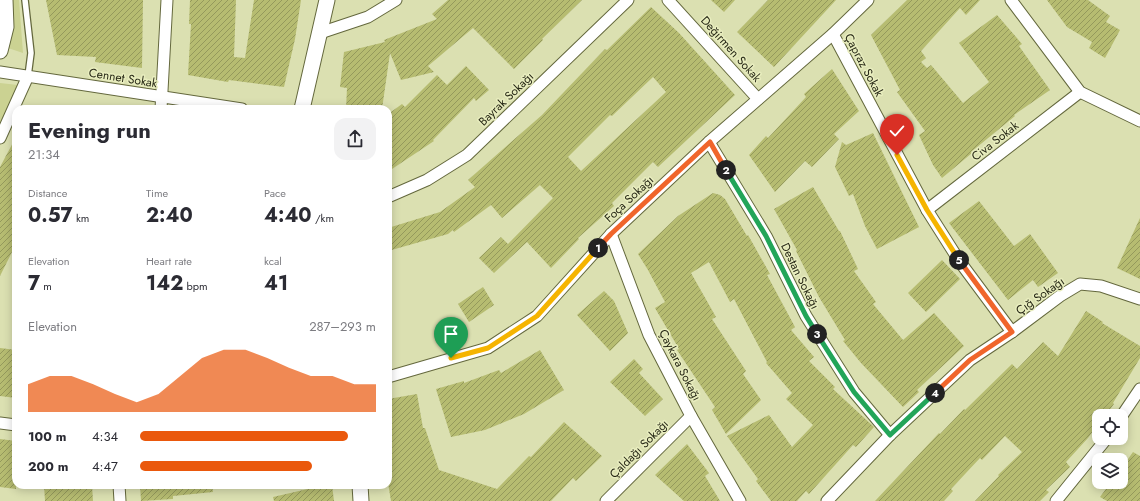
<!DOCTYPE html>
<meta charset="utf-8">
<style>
body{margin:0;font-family:Jost,sans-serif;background:#f2f2f3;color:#2b2b33;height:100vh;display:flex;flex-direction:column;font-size:15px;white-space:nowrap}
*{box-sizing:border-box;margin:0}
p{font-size:13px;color:#7c7c81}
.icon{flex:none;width:22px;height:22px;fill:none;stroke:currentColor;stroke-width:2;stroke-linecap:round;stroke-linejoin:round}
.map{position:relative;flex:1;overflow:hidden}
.details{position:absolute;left:12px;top:105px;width:380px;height:384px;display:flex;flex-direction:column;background:#fff;border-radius:12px;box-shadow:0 2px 10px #0003}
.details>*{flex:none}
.tools{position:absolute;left:1092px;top:409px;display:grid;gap:8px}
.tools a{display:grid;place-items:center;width:36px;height:36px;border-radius:8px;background:#fff;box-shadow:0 2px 10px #0003;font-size:20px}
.pin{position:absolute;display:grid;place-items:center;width:34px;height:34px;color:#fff;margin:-41px -17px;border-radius:50% 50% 50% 0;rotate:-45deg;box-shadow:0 0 4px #0007}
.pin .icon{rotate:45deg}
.km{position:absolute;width:20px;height:20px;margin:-10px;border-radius:50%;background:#222;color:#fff;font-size:11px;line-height:20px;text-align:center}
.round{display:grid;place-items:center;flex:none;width:42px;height:42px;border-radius:12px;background:#f2f2f3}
.headline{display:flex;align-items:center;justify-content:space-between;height:68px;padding:0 16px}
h1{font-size:22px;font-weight:700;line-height:30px}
.stats{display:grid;grid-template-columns:repeat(3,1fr);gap:6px;height:68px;padding:4px 16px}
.stats div{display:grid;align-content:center}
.stats b{font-size:20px;font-weight:700}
.stats small{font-size:11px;font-weight:400}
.stats p{font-size:11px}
.chart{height:112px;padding:8px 16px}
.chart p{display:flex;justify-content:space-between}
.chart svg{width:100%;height:72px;margin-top:4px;fill:#ea580c;opacity:.7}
ul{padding:0 16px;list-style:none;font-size:13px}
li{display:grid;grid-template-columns:64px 48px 1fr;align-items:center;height:30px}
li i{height:10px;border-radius:5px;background:#ea580c}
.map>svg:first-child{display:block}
.park{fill:#cbd292}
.building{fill:url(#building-hatch);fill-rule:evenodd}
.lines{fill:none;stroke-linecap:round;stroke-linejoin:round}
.service-casing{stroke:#64683d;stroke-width:8}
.minor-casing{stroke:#64683d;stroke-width:13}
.secondary-casing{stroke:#64683d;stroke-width:17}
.service{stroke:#fff;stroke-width:5.5}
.minor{stroke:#fff;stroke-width:11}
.secondary{stroke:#fff;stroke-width:15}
.split-1-casing{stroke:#fff;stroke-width:8}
.split-2-casing{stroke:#fff;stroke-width:8}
.split-3-casing{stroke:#fff;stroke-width:8}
.split-4-casing{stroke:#fff;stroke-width:8}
.split-5-casing{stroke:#fff;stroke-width:8}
.split-6-casing{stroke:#fff;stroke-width:8}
.split-1{stroke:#f5b400;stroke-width:5}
.split-2{stroke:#f0652b;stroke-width:5}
.split-3{stroke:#22a559;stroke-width:5}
.split-4{stroke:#22a559;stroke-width:5}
.split-5{stroke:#f0652b;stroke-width:5}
.split-6{stroke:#f5b400;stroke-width:5}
.labels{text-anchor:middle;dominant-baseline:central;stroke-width:3;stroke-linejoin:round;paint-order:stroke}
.street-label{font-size:12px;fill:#272816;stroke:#e8edbe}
</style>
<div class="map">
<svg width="1140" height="501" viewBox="0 0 1140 501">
<defs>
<pattern id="building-hatch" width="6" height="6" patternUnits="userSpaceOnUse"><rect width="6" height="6" fill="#b6bc71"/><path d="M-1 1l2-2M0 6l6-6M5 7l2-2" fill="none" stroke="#94995c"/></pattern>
</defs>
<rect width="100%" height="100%" fill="#dbe0b1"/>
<!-- park -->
<g class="park">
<polygon points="9,0 19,0 23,53 5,47"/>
<polygon points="0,83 18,85 0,123"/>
</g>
<!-- building -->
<g class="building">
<polygon points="46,0 143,0 142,68 95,62 96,57 57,55"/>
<polygon points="190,0 236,0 234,57 245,58 254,0 301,0 295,39 284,87 229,80 228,82 188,75 191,24 189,24"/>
<polygon points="448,0 582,0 542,39 543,40 514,69 473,28 428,66 434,72 401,80 390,53 382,109 346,109 347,88 340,87 344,52 385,42 384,40 437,19 432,14"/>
<polygon points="711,0 735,0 724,12"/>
<polygon points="768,0 836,0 774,67 737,32"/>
<polygon points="907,0 980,0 966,15 960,8 921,51 926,58 921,62 927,68 931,65 963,103 989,82 959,43 997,15 1022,44 1019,46 1050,90 1014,115 1015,116 971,152 972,153 942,178 933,165 919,135 925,131 897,92 900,90 871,35"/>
<polygon points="1047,0 1088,0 1110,16 1106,22 1120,30 1105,58 1089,48 1092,42 1067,27"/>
<path d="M651,7L679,33L735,95L658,167L653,162L612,203L614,206L578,238L579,239L551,268L527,242L494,273L479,258L501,237L508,244L553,198L540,185L502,218L491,205L454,232L453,230L448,234L388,251V228L440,212L475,187L468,180L542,115L605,49L607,50ZM653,77L666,92L581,171L568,157L610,115L612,116Z"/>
<polygon points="466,66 489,90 476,101 474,98 433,140 434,141 392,169 388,163 388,123 391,112 402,104 405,107 437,75 447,85"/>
<polygon points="832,69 859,111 834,134 839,139 812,167 805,161 775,192 749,155 766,136 768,138 806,97 804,94"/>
<polygon points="873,133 919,227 877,249 865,226 853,194 849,196 835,167 842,142 846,145"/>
<polygon points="16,137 16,244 0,276 0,167"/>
<polygon points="813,187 839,231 840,231 858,269 854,271 876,302 873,304 903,340 934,313 964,346 917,390 919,392 903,407 861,363 843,341 845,340 819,297 796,251 797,250 774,209"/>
<polygon points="713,193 720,195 725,199 747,236 748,235 770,274 767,275 795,327 791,330 814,357 809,361 835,387 833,389 874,427 856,447 853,445 809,494 806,491 797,501 771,501 756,481 758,479 727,436 769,415 792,447 813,425 786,399 792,393 766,363 767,362 734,299 730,302 709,262 691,273 716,317 712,319 746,371 743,374 761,400 726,434 712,410 715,407 677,350 679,349 655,308 665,302 648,270 638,254 678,216"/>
<polygon points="979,201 1014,246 1030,234 1058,273 1038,287 1033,280 1008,300 949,223"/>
<polygon points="1140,218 1140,279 1117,268"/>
<polygon points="942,260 960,279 926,312 908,293"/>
<polygon points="483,287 494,305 469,322 458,304"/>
<polygon points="604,291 614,301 628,333 610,351 577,315"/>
<polygon points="1086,311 1103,322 1102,323 1140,346 1140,358 1113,403 1114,404 1105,416 1099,416 1099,423 1088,438 1066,462 1070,467 1046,490 1049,492 1040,501 975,501 999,476 998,475 1022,452 1005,436 982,460 980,458 951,489 953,491 944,501 875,501 939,433 940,434 964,409 965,410 1012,364 1017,369 1043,342 1058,356"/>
<polygon points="0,348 16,350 16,398 0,396"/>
<polygon points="540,350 564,390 524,414 485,430 451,437 436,389 464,381 464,383 499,370 501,373"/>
<polygon points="634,359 643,369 639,373 663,399 645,416 610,382"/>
<polygon points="417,394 423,428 425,428 439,470 497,489 529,456 531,457 564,422 602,456 576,481 573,478 551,501 391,501 388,483 388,399"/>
<polygon points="0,439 16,441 16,489 0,487"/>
<polygon points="687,444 709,473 705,476 720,501 684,501 655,475"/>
<polygon points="1133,452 1140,456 1140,501 1107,501 1100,497 1111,482 1121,482 1121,469"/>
<polygon points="44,485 92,485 93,501 45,501"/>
<polygon points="140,485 212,485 213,492 173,496 173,499 141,501"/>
<polygon points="325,485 332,485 334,501 274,501 273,497"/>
</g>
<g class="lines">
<!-- service casing -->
<g class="service-casing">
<polyline id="service" points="25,0 31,53 28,76"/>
</g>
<!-- minor casing -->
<g class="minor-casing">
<g id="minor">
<polyline points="668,0 758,99"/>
<polyline points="1011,0 1080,92 1140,121"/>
<polyline points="320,33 368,17 396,0"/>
<polyline points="833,34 927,210 960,262 1012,332"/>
<polyline points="0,72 242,109"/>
<polyline points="161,109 167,0"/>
<polyline points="0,138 28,76"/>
<polyline points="709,142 766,236 806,316 854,392 890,435"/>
<polyline points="388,197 427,180 467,155 628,0"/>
<polyline points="927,210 1080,92"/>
<polyline points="611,234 649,335 691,416 740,501"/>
<polyline points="388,377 488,348 537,316 611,234 709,142 833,34 868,0"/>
<polyline points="1121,417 1140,389"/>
<polyline points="0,423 16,425"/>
<polyline points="119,485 120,501"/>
<polyline points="606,501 691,416"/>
<polyline points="827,501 890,435 970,360 1012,332 1060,296 1080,284 1101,286 1140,299"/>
<polyline points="1056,501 1107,438"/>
</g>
</g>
<!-- secondary casing -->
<g class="secondary-casing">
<g id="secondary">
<polyline points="0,51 6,27 5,0"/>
<polyline points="302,109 327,0"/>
<polyline points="360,485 361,501"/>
</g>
</g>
<!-- service -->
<use href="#service" class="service"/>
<!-- minor -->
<use href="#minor" class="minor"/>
<!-- secondary -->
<use href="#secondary" class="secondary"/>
</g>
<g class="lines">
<!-- split-1 casing -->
<g class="split-1-casing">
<polyline id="split-1" points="451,358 488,348 537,316 598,248"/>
</g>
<!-- split-2 casing -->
<g class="split-2-casing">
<polyline id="split-2" points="598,248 611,234 710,142 726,170"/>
</g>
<!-- split-3 casing -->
<g class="split-3-casing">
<polyline id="split-3" points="726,170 766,236 806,316 817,334"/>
</g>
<!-- split-4 casing -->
<g class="split-4-casing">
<polyline id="split-4" points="817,334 854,392 890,435 935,393"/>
</g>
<!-- split-5 casing -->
<g class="split-5-casing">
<polyline id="split-5" points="935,393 970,360 1012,332 959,260"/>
</g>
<!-- split-6 casing -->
<g class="split-6-casing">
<polyline id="split-6" points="897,155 927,210 959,260"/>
</g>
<!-- split-1 -->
<use href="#split-1" class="split-1"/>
<!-- split-2 -->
<use href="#split-2" class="split-2"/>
<!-- split-3 -->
<use href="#split-3" class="split-3"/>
<!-- split-4 -->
<use href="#split-4" class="split-4"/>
<!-- split-5 -->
<use href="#split-5" class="split-5"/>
<!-- split-6 -->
<use href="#split-6" class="split-6"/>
</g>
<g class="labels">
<!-- street labels -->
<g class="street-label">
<text transform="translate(731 49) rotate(48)">Değirmen Sokak</text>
<text transform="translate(864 65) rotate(62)">Çapraz Sokak</text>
<text transform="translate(123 78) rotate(9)">Cennet Sokak</text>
<text transform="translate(506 99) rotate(-44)">Bayrak Sokağı</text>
<text transform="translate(995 141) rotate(-38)">Civa Sokak</text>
<text transform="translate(629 199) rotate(-43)">Foça Sokağı</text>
<text transform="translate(800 276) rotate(64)">Destan Sokağı</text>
<text transform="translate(1040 296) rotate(-35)">Çığ Sokağı</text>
<text transform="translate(680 365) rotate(63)">Çaykara Sokağı</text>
<text transform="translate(639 449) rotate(-45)">Çaldağı Sokağı</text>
</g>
</g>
</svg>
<div class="tools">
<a><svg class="icon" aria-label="locate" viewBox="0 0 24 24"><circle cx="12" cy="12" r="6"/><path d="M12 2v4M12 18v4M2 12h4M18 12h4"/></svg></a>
<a><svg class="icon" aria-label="layers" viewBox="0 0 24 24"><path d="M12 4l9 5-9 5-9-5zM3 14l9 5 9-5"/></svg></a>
</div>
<div class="pin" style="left:451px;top:358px;background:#1e9e55"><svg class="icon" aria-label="arrive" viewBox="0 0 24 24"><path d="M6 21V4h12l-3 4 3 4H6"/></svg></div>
<div class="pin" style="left:897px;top:155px;background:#d93025"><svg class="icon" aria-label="check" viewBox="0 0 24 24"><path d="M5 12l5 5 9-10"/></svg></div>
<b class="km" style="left:598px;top:248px">1</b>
<b class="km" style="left:726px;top:170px">2</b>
<b class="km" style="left:817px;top:334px">3</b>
<b class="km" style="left:935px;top:393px">4</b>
<b class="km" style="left:959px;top:260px">5</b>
<section class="details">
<div class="headline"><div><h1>Evening run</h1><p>21:34</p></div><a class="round"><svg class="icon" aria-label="share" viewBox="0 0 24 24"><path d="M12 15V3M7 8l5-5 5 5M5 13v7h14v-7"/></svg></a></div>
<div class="stats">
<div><p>Distance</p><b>0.57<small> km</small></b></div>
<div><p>Time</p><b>2:40</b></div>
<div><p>Pace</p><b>4:40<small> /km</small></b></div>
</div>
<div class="stats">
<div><p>Elevation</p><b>7<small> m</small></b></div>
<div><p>Heart rate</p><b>142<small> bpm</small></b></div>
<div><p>kcal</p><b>41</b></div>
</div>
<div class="chart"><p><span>Elevation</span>287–293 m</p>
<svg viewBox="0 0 160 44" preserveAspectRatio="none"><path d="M0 44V27L10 22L20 22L30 27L40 33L50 38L60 33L70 22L80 11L90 6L100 6L110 11L120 17L130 22L140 22L150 27L160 27V44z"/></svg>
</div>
<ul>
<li><b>100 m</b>4:34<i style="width:88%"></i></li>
<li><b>200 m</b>4:47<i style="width:73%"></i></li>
</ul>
</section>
</div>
